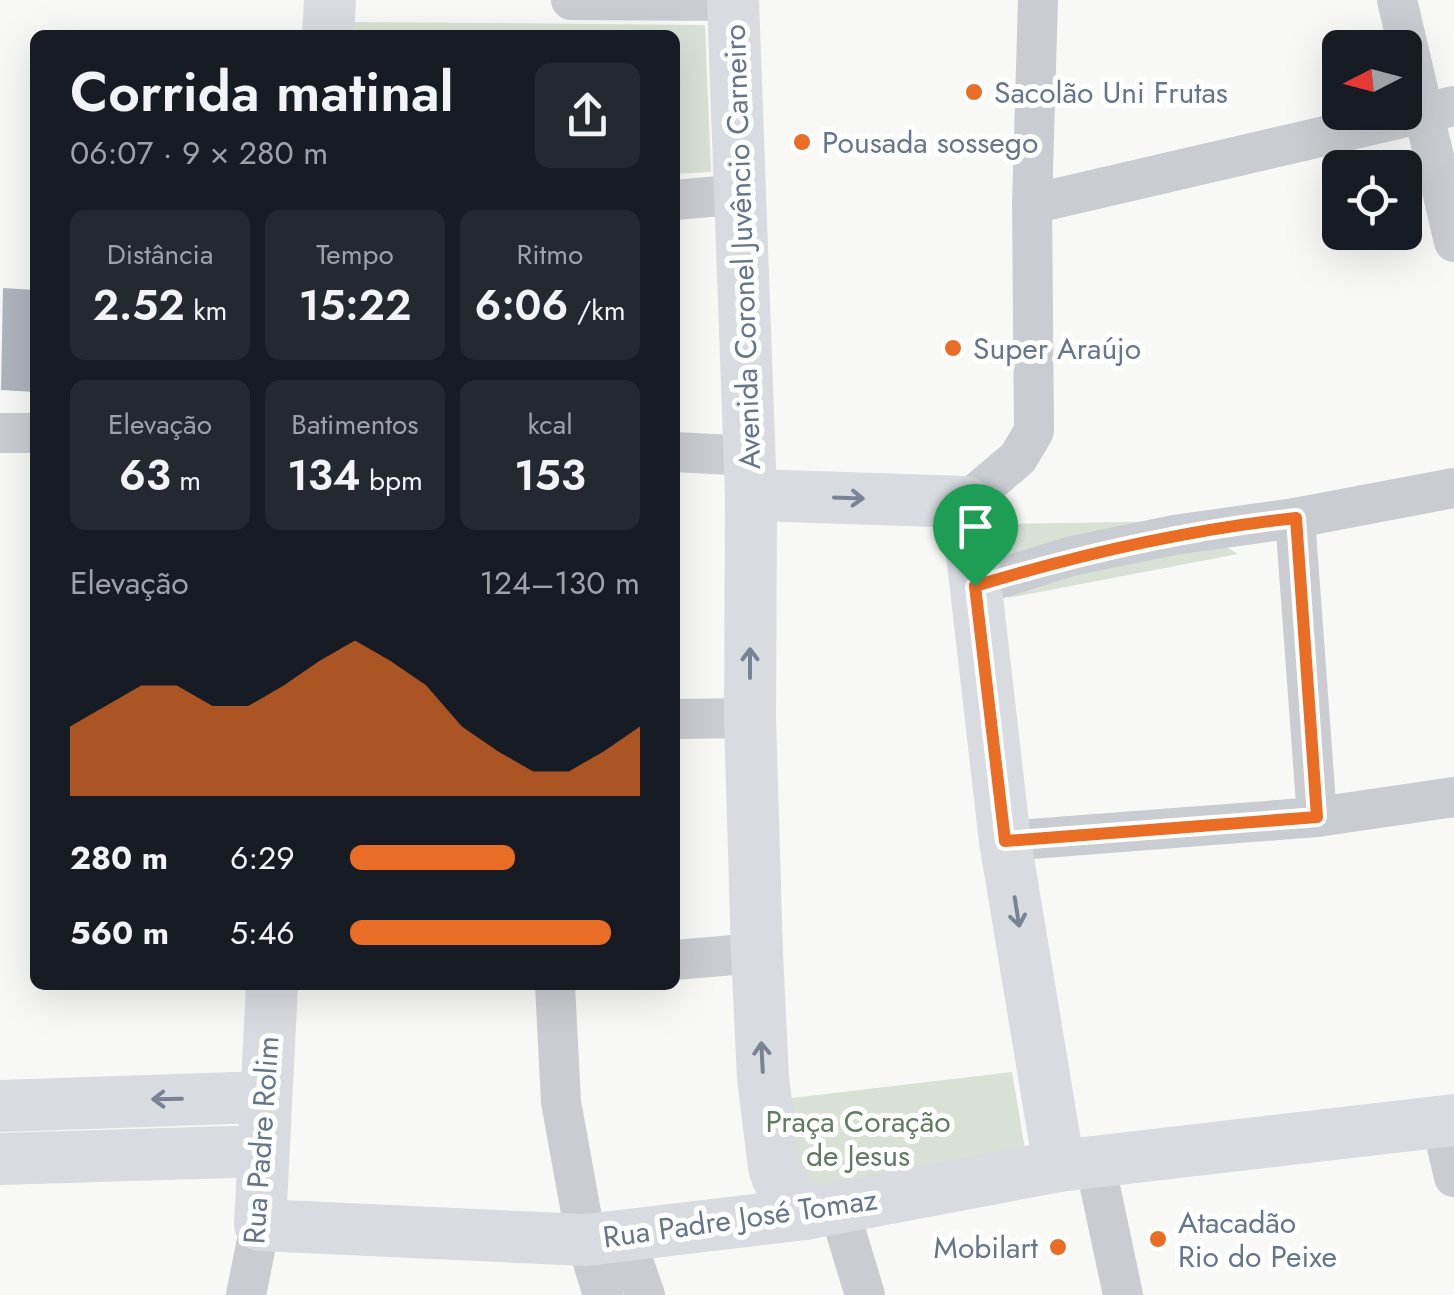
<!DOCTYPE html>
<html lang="pt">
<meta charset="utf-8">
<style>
body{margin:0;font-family:Jost,sans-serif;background:#242831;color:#f1f3f6;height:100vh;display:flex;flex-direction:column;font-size:38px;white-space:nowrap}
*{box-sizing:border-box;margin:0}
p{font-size:32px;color:#9ea1a6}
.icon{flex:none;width:55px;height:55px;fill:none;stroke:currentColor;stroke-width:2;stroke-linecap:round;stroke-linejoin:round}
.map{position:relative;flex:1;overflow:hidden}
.panel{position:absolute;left:30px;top:30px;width:650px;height:960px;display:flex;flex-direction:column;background:#171b24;border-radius:15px;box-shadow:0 10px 40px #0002}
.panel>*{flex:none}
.needle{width:65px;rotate:264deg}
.tools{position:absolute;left:1322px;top:30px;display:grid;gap:20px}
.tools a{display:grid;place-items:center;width:100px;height:100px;border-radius:15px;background:#171b24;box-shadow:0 10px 40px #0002;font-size:50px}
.pin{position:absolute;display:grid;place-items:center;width:85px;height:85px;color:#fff;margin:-102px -42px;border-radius:50% 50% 50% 0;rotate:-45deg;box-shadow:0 0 10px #0007}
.pin .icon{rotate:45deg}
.round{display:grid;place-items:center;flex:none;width:105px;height:105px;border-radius:15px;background:#242831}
.summary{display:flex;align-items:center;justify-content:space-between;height:170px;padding:0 40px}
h1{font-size:55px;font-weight:600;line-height:75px}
.metrics{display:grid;grid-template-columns:repeat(3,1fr);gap:15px;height:170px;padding:10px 40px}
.metrics div{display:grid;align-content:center;border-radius:15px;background:#242831;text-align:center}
.metrics b{font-size:42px;font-weight:600}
.metrics small{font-size:28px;font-weight:400}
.metrics p{font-size:28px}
.chart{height:280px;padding:20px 40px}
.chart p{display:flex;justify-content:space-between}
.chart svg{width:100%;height:180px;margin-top:10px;fill:#ea6d25;opacity:.7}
ul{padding:0 40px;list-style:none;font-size:32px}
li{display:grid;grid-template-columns:160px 120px 1fr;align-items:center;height:75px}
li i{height:25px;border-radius:12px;background:#ea6d25}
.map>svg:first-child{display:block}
.green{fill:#d9e1d7}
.building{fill:#adb4bb}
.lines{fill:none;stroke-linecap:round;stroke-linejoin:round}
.minor{stroke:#c9ccd0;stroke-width:40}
.major{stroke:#d8dbe0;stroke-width:52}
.oneway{stroke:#788495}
.route-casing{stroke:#fff;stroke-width:20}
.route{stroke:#ea6d25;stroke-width:12}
.poi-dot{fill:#ea6d25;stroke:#fff;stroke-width:4}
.labels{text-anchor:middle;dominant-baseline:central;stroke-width:10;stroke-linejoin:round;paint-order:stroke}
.poi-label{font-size:30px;fill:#677588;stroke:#fff;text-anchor:start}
.street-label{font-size:30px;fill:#677588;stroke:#fff}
.park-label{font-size:30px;fill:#637a62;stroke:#fff}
</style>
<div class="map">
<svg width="1454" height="1295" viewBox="0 0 1454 1295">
<rect width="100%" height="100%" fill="#f8f9f6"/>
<!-- green -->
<g class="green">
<polygon points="348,22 705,25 711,172 675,174 675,35 348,35"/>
<polygon points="1182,521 1238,554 1008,598 1001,524"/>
<polygon points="1012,1072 1027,1161 811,1193 792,1155 783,1099"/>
</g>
<!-- building -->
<polygon class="building" points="3,288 35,290 35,392 1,390"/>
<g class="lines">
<!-- minor -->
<g class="minor">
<polyline points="571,0 733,1"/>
<polyline points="1397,0 1454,242"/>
<polyline points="675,200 742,194"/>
<polyline points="1032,204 1454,106"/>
<polyline points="0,433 35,433"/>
<polyline points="675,452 750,456"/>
<polyline points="966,502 1018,458 1034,431 1032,204 1038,0"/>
<polyline points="1295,518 1317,817"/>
<polyline points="975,586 1072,556 1174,535 1295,518 1454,488"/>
<polyline points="675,719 750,718"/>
<polyline points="1005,841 1317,817 1454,797"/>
<polyline points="675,960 757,953"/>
<polyline points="555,985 561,1102 586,1240 603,1295"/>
<polyline points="1441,1121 1454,1177"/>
<polyline points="1095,1163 1123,1295"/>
<polyline points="838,1206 865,1295"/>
<polyline points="625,1238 645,1295"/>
<polyline points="246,1295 260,1225"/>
</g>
<!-- major -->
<g class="major">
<polyline points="733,0 751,495 750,718 757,953 763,1078 774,1167 778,1179 805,1214"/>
<polyline points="328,35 330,0"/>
<polyline points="751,495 966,502 1005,841 1059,1166"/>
<polyline points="272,985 260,1225 586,1240 805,1214 1059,1166 1454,1120"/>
<polyline points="0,1106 265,1097"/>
<polyline points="0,1159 262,1151"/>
</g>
</g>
<!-- one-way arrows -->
<defs><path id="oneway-shaft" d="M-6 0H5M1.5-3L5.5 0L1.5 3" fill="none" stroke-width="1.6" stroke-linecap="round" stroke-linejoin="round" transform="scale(2.5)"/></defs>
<g class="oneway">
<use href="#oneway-shaft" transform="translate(849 498) rotate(2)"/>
<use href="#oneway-shaft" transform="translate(750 663) rotate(-90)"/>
<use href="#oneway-shaft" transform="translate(1017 912) rotate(81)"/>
<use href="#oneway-shaft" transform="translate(762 1057) rotate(-93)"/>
<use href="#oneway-shaft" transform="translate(167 1099) rotate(179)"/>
</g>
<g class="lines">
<!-- route casing -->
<g class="route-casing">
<path id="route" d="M1296,518L1317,817L1005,841L975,586C1081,554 1185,530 1296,518Z"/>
</g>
<!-- route -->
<use href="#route" class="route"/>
</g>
<!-- markers -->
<g class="poi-dot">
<circle cx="974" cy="92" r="10"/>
<circle cx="802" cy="142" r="10"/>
<circle cx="953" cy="348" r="10"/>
<circle cx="1158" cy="1239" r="10"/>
<circle cx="1058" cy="1247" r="10"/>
</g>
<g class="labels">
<!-- poi labels -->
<g class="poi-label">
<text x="994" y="92">Sacolão Uni Frutas</text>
<text x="822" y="142">Pousada sossego</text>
<text x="973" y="348">Super Araújo</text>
<text x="1178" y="1222">Atacadão<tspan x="1178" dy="34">Rio do Peixe</tspan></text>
<text x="1038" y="1247" text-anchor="end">Mobilart</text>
</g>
<!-- street labels -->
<g class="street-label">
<text transform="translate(742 247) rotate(-92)">Avenida Coronel Juvêncio Carneiro</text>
<text transform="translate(261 1140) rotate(-86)">Rua Padre Rolim</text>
<text transform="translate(740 1218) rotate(-8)">Rua Padre José Tomaz</text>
</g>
<!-- park labels -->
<g class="park-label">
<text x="858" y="1121">Praça Coração<tspan x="858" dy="34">de Jesus</tspan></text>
</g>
</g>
</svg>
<div class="tools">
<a><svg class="needle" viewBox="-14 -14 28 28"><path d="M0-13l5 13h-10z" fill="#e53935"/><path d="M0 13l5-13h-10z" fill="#9ea1a6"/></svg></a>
<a><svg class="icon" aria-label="locate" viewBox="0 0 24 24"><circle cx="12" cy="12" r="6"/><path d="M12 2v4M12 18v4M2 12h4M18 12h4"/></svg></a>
</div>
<div class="pin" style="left:975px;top:586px;background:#1e9e55"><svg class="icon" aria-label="arrive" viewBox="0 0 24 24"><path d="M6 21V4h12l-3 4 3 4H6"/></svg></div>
<section class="panel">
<div class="summary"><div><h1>Corrida matinal</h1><p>06:07 · 9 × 280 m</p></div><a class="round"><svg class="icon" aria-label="share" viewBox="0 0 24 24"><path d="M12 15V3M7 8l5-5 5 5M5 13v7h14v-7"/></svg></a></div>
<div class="metrics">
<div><p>Distância</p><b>2.52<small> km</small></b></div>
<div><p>Tempo</p><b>15:22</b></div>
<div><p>Ritmo</p><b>6:06<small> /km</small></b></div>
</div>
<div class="metrics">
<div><p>Elevação</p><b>63<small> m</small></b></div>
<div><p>Batimentos</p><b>134<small> bpm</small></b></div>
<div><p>kcal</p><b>153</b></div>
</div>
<div class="chart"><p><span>Elevação</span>124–130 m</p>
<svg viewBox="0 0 160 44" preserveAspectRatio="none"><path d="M0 44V27L10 22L20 17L30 17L40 22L50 22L60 17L70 11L80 6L90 11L100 17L110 27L120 33L130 38L140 38L150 33L160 27V44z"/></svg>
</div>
<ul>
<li><b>280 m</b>6:29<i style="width:57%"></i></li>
<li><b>560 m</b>5:46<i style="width:90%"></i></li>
</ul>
</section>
</div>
